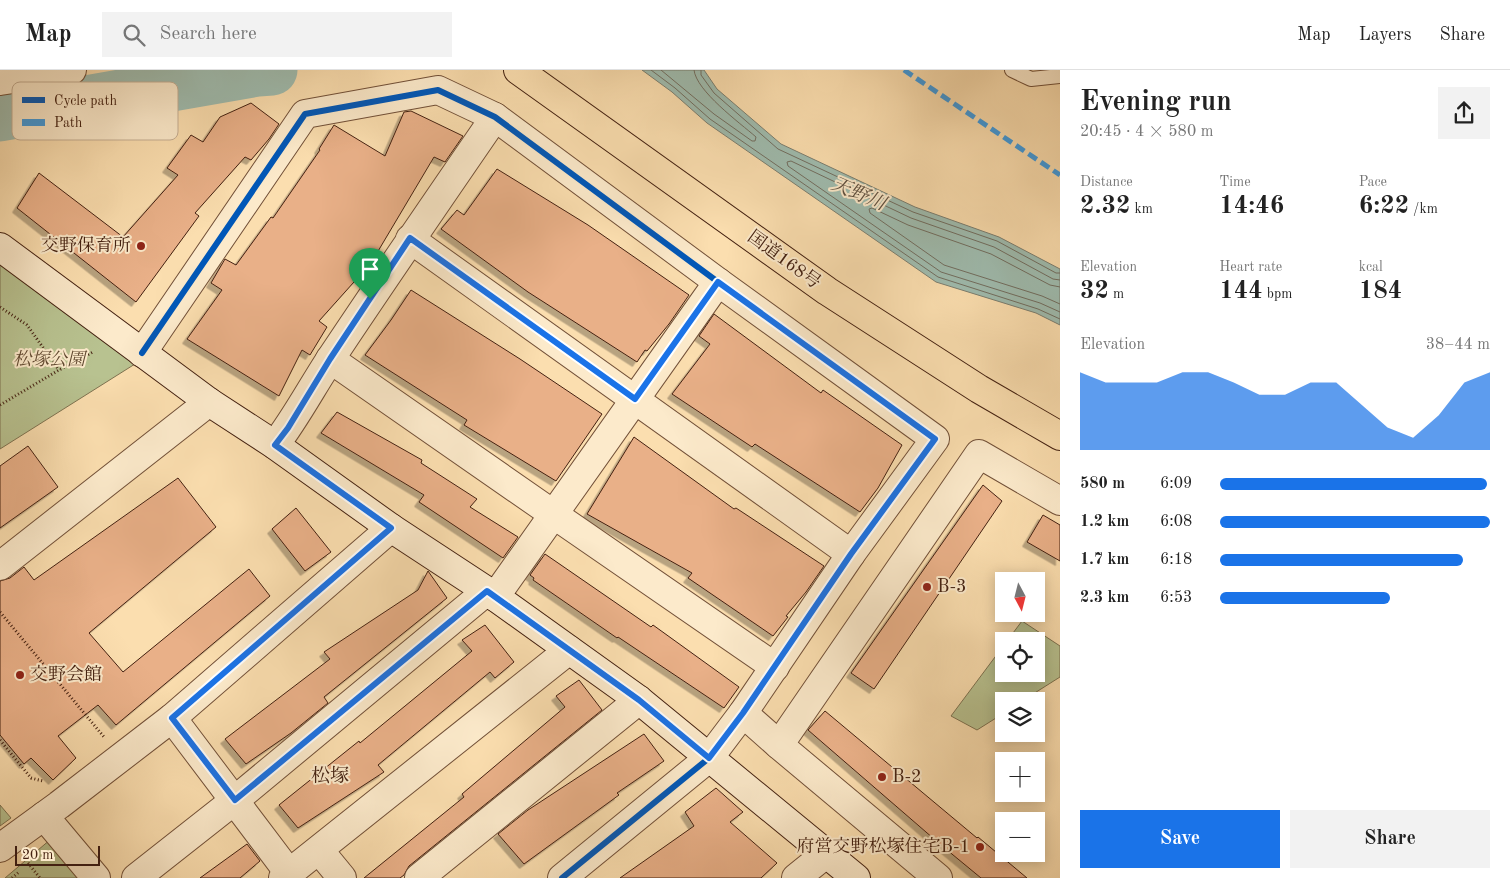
<!DOCTYPE html>
<meta charset="utf-8">
<style>
body{margin:0;font-family:"Old Standard TT","Noto Serif JP",serif;background:#f2f2f2;color:#222;height:100vh;display:flex;flex-direction:column;font-size:19px;white-space:nowrap}
*{box-sizing:border-box;margin:0}
p{font-size:16px;color:#767676}
.icon{flex:none;width:28px;height:28px;fill:none;stroke:currentColor;stroke-width:2;stroke-linecap:round;stroke-linejoin:round}
.map{position:relative;flex:1;overflow:hidden}
.panel{display:flex;flex-direction:column;background:#fff;width:450px}
.panel>*{flex:none}
.needle{width:32px;rotate:173deg}
.tools{position:absolute;left:995px;top:502px;display:grid;gap:10px}
.tools a{display:grid;place-items:center;width:50px;height:50px;border-radius:0px;background:#fff;box-shadow:0 2px 12px #0003;font-size:25px}
.scale{position:absolute;left:15px;bottom:12px;width:85px;box-sizing:border-box;padding-left:5px;border:2px solid #442111;border-top:0;font-size:14px;line-height:18px;white-space:nowrap;color:#442111;-webkit-text-stroke:4px #fceacb;paint-order:stroke}
.pin{position:absolute;display:grid;place-items:center;width:42px;height:42px;color:#fff;margin:-51px -21px;border-radius:50% 50% 50% 0;rotate:-45deg;box-shadow:0 0 5px #0007}
.pin .icon{rotate:45deg}
.round{display:grid;place-items:center;flex:none;width:52px;height:52px;border-radius:0px;background:#f2f2f2}
.overview{display:flex;align-items:center;justify-content:space-between;height:85px;padding:0 20px}
h1{font-size:28px;font-weight:700;line-height:38px}
.stats{display:grid;grid-template-columns:repeat(3,1fr);gap:8px;height:85px;padding:5px 20px}
.stats div{display:grid;align-content:center}
.stats b{font-size:25px;font-weight:700}
.stats small{font-size:14px;font-weight:400}
.stats p{font-size:14px}
.chart{height:140px;padding:10px 20px}
.chart p{display:flex;justify-content:space-between}
.chart svg{width:100%;height:90px;margin-top:5px;fill:#1a73e8;opacity:.7}
.primary-button{display:flex;gap:10px;margin-top:auto;padding:10px 20px}
.primary-button a{flex:1;height:58px;border-radius:0px;background:#1a73e8;color:#fff;font-size:20px;font-weight:700;line-height:58px;text-align:center}
.primary-button a+a{background:#f2f2f2;color:#222}
ul{padding:0 20px;list-style:none;font-size:16px}
li{display:grid;grid-template-columns:80px 60px 1fr;align-items:center;height:38px}
li i{height:12px;border-radius:6px;background:#1a73e8}
header{display:flex;align-items:center;gap:30px;box-sizing:border-box;height:70px;padding:0 25px;background:#fff;border-bottom:1px solid #e0e0e0}
header strong{font-size:24px}
nav{display:flex;gap:28px;margin-inline-start:auto;font-size:18px}
.search{width:350px;height:45px;background:#f2f2f2;display:flex;align-items:center;gap:12px;box-sizing:border-box;padding:0 18px;border-radius:0px;color:#767676;font-size:19px}
main{display:flex;flex:1;min-height:0}
.map>svg:first-child{display:block}
.green{fill:#b8c290;stroke:#7e7250}
.water{fill:#9fbcaf;stroke:#7b7e70}
.lines{fill:none;stroke-linecap:round;stroke-linejoin:round}
.shore{stroke:#726e60;stroke-width:1}
.river{stroke:#9fbcaf;stroke-width:51}
.building{fill:#e9b088;stroke:#442111;filter:url(#shadow)}
.lane-casing{stroke:#725038;stroke-width:16}
.street-casing{stroke:#725038;stroke-width:30}
.secondary-casing{stroke:#442111;stroke-width:30}
.highway-casing{stroke:#442111;stroke-width:30}
.path{stroke:#442111;stroke-width:3;stroke-dasharray:1 2.5;stroke-linecap:butt}
.lane{stroke:#fceacb;stroke-width:14}
.street{stroke:#fceacb;stroke-width:28}
.secondary{stroke:#fceacb;stroke-width:28}
.highway{stroke:#fbdeaf;stroke-width:28}
.quiet{stroke:#409bde;stroke-width:5;stroke-dasharray:10 5;stroke-linecap:butt}
.cycleway-casing{stroke:#fceacb;stroke-width:9}
.cycleway{stroke:#0057b8;stroke-width:6}
.route-casing{stroke:#fff;stroke-width:10}
.route{stroke:#1a73e8;stroke-width:6}
.poi-dot{fill:#8f2418;stroke:#fceacb;stroke-width:2}
.labels{text-anchor:middle;dominant-baseline:central;stroke-width:4;stroke-linejoin:round;paint-order:stroke}
.poi-label{font-size:18px;fill:#442111;stroke:#fceacb;text-anchor:start}
.street-label{font-size:18px;fill:#442111;stroke:#fceacb}
.park-label{font-size:18px;font-style:italic;fill:#614931;stroke:#fceacb}
.water-label{font-size:19px;font-style:italic;fill:#5f5040;stroke:#fceacb}
.neighbourhood-label{font-size:19px;fill:#442111;stroke:#fceacb}
.key{fill:#fceacb;stroke:#c5ae93;stroke-width:1}
.key-label{font-size:14px;fill:#442111}
</style>
<header>
<strong>Map</strong>
<div class="search"><svg class="icon" aria-label="search" viewBox="0 0 24 24"><circle cx="10" cy="10" r="6"/><path d="M15 15l6 6"/></svg>Search here</div>
<nav><a>Map</a><a>Layers</a><a>Share</a></nav>
</header>
<main>
<div class="map">
<svg width="1060" height="808" viewBox="0 0 1060 808">
<defs>
<filter id="shadow"><feDropShadow dx="-4.5" dy="4.5" stdDeviation="0" flood-color="#0004"/></filter>
</defs>
<rect width="100%" height="100%" fill="#fbdeaf"/>
<filter id="stains"><feTurbulence type="fractalNoise" baseFrequency=".004" numOctaves="4"/><feColorMatrix values="0 0 0 0 .2 0 0 0 0 .09 0 0 0 0 .02 0 0 0 .5 -.17"/></filter>
<radialGradient id="worn" r=".72"><stop offset=".6" stop-color="#630" stop-opacity="0"/><stop offset="1" stop-color="#630" stop-opacity=".3"/></radialGradient>
<!-- green -->
<g class="green">
<polygon points="0,191 135,294 0,379"/>
<polygon points="1022,551 1060,576 1060,607 1022,631 1004,631 1004,643 977,660 951,646 1004,575 1004,604 1036,604 1036,571 1007,571"/>
<polygon points="0,735 11,748 0,756"/>
<polygon points="51,769 81,808 5,808"/>
</g>
<!-- water -->
<polygon class="water" points="642,0 704,0 717,19 781,74 915,137 999,167 1060,199 1060,255 1036,243 936,212 707,53 672,22"/>
<g class="lines">
<!-- shore -->
<g class="shore">
<polyline points="651,0 675,18 710,49 938,207 1038,239 1060,249"/>
<path d="M661,0L714,44L752,71H755L756,67C740,53 696,21 694,0"/>
<polyline points="701,0 701,5 714,23 778,79 913,142 997,171 1056,203 1060,203"/>
<polyline points="1060,210 1053,209 994,177 911,148 791,91 787,92 788,96 941,202 1040,233 1060,242"/>
<polyline points="1060,217 1050,215 991,184 908,155 872,138 869,139 870,143 944,195 1042,226 1060,234"/>
</g>
<!-- river -->
<polyline class="river" points="0,46 258,1 272,0"/>
</g>
<!-- building -->
<g class="building">
<polygon points="251,33 279,54 269,69 251,90 245,87 195,143 199,146 136,232 17,138 39,103 123,167 178,105 167,98 191,65 203,72 220,47"/>
<polygon points="411,41 463,66 445,92 434,87 371,193 319,251 327,257 310,285 302,280 279,326 187,269 222,220 211,213 225,189 236,195 271,147 273,148 320,80 319,79 334,55 385,86 404,42"/>
<polygon points="497,99 588,155 689,225 669,254 647,281 645,280 637,292 528,222 441,159 457,140 464,145"/>
<polygon points="411,220 520,289 602,344 556,411 464,355 467,350 365,285 391,250"/>
<polygon points="714,244 821,323 823,320 902,375 878,418 860,442 755,374 752,377 672,324 710,274 699,266"/>
<polygon points="337,342 422,390 421,393 477,429 470,437 518,467 503,488 419,432 424,425 321,363"/>
<polygon points="634,367 734,439 736,438 824,496 806,522 786,546 788,547 773,566 688,508 692,503 587,444"/>
<polygon points="28,376 58,417 0,458 0,396"/>
<polygon points="178,408 216,457 89,563 123,602 249,499 270,526 116,655 98,635 58,666 76,688 53,710 31,688 24,694 0,665 0,511 10,508 24,497 34,510"/>
<polygon points="983,415 1002,431 874,619 851,603"/>
<polygon points="296,438 331,482 305,501 272,459"/>
<polygon points="1043,445 1060,455 1060,491 1027,472"/>
<polygon points="545,484 651,557 653,555 739,617 724,638 618,567 617,568 533,510 534,508 530,505"/>
<polygon points="428,501 447,528 324,627 328,633 291,663 246,694 225,669 330,589 324,582 418,520"/>
<polygon points="485,555 514,592 495,608 490,602 378,695 384,702 298,758 279,735 359,671 360,673 472,581 462,570"/>
<polygon points="579,610 602,640 409,796 404,805 400,808 364,808 464,727 462,724 565,637 556,626"/>
<polygon points="825,641 977,768 978,767 1027,808 981,808 941,775 808,660"/>
<polygon points="644,664 664,691 617,723 619,725 524,794 498,764 528,740"/>
<polygon points="716,718 743,742 730,752 777,793 761,808 620,808 694,756 685,742"/>
<polygon points="247,774 260,791 240,808 200,808"/>
</g>
<g class="lines">
<!-- lane casing -->
<g class="lane-casing">
<polyline id="lane" points="1012,0 1031,9 1060,6"/>
</g>
<!-- street casing -->
<g class="street-casing">
<g id="street">
<polyline points="0,11 72,0"/>
<polyline points="410,169 851,484"/>
<polyline points="142,283 305,44 438,20 495,47 718,212 935,369 851,484 743,643 709,688 562,808"/>
<polyline points="330,289 553,444 775,597"/>
<path d="M275,375C298,345 315,311 337,279C389,201 442,124 495,47"/>
<polyline points="0,496 209,332"/>
<polyline points="495,527 718,212"/>
<polyline points="743,643 779,675 938,808"/>
<polyline points="172,648 289,803"/>
<polyline points="779,675 979,384 1060,431"/>
<polyline points="44,746 96,808"/>
<polyline points="0,778 59,735 172,648 391,458"/>
<polyline points="319,780 342,808"/>
<polyline points="136,808 235,730 487,521"/>
<polyline points="283,808 569,580"/>
<polyline points="419,808 639,630"/>
<polyline points="796,808 827,783"/>
</g>
</g>
<!-- secondary casing -->
<g class="secondary-casing">
<polyline id="secondary" points="0,177 209,332 275,375 391,458 487,521 639,630 856,808"/>
</g>
<!-- highway casing -->
<g class="highway-casing">
<polyline id="highway" points="518,0 827,221 979,319 1060,366"/>
</g>
<!-- path -->
<g class="path">
<polyline points="0,237 27,255 59,300"/>
<polyline points="0,335 59,300 93,282"/>
<polyline points="0,542 104,667"/>
<polyline points="0,670 31,708 43,711"/>
<polyline points="28,793 40,808"/>
<polyline points="12,808 19,802"/>
</g>
<!-- lane -->
<use href="#lane" class="lane"/>
<!-- street -->
<use href="#street" class="street"/>
<!-- secondary -->
<use href="#secondary" class="secondary"/>
<!-- highway -->
<use href="#highway" class="highway"/>
<!-- quiet -->
<polyline class="quiet" points="904,0 1060,105"/>
<!-- cycleway casing -->
<g class="cycleway-casing">
<polyline id="cycleway" points="142,283 305,44 438,20 495,47 718,212 935,369 851,484 743,643 709,688 562,808"/>
</g>
<!-- cycleway -->
<use href="#cycleway" class="cycleway"/>
</g>
<g class="lines">
<!-- route casing -->
<g class="route-casing">
<polygon id="route" points="410,168 635,329 718,212 935,369 851,484 743,643 709,688 639,630 487,521 235,730 172,648 391,458 275,375 288,358 330,289"/>
</g>
<!-- route -->
<use href="#route" class="route"/>
</g>
<!-- markers -->
<g class="poi-dot">
<circle cx="141" cy="176" r="5"/>
<circle cx="927" cy="517" r="5"/>
<circle cx="20" cy="605" r="5"/>
<circle cx="882" cy="707" r="5"/>
<circle cx="980" cy="777" r="5"/>
</g>
<g class="labels">
<!-- poi labels -->
<g class="poi-label">
<text x="131" y="176" text-anchor="end">交野保育所</text>
<text x="937" y="517">B-3</text>
<text x="30" y="605">交野会館</text>
<text x="892" y="707">B-2</text>
<text x="970" y="777" text-anchor="end">府営交野松塚住宅B-1</text>
</g>
<!-- street labels -->
<g class="street-label">
<text transform="translate(784 190) rotate(36)">国道168号</text>
</g>
<!-- park labels -->
<g class="park-label">
<text x="49" y="290">松塚公園</text>
</g>
<!-- water labels -->
<g class="water-label">
<text transform="translate(858 125) rotate(23)">天野川</text>
</g>
<!-- neighbourhood labels -->
<g class="neighbourhood-label">
<text x="330" y="707">松塚</text>
</g>
</g>
<!-- legend -->
<rect x="12" y="12" width="166" height="58" rx="8" class="key"/>
<rect x="22" y="27" width="23" height="6" fill="#0057b8"/>
<rect x="22" y="49" width="23" height="7" fill="#409bde"/>
<g class="key-label">
<text x="54" y="35">Cycle path</text>
<text x="54" y="57">Path</text>
</g>
<rect width="100%" height="100%" filter="url(#stains)"/>
<rect width="100%" height="100%" fill="url(#worn)"/>
</svg>
<div class="tools">
<a><svg class="needle" viewBox="-14 -14 28 28"><path d="M0-13l5 13h-10z" fill="#e53935"/><path d="M0 13l5-13h-10z" fill="#767676"/></svg></a>
<a><svg class="icon" aria-label="locate" viewBox="0 0 24 24"><circle cx="12" cy="12" r="6"/><path d="M12 2v4M12 18v4M2 12h4M18 12h4"/></svg></a>
<a><svg class="icon" aria-label="layers" viewBox="0 0 24 24"><path d="M12 4l9 5-9 5-9-5zM3 14l9 5 9-5"/></svg></a>
<a>+</a>
<a>−</a>
</div>
<div class="scale">20 m</div>
<div class="pin" style="left:370px;top:229px;background:#1e9e55"><svg class="icon" aria-label="arrive" viewBox="0 0 24 24"><path d="M6 21V4h12l-3 4 3 4H6"/></svg></div>
</div>
<section class="panel">
<div class="overview"><div><h1>Evening run</h1><p>20:45 · 4 × 580 m</p></div><a class="round"><svg class="icon" aria-label="share" viewBox="0 0 24 24"><path d="M12 15V3M7 8l5-5 5 5M5 13v7h14v-7"/></svg></a></div>
<div class="stats">
<div><p>Distance</p><b>2.32<small> km</small></b></div>
<div><p>Time</p><b>14:46</b></div>
<div><p>Pace</p><b>6:22<small> /km</small></b></div>
</div>
<div class="stats">
<div><p>Elevation</p><b>32<small> m</small></b></div>
<div><p>Heart rate</p><b>144<small> bpm</small></b></div>
<div><p>kcal</p><b>184</b></div>
</div>
<div class="chart"><p><span>Elevation</span>38–44 m</p>
<svg viewBox="0 0 160 44" preserveAspectRatio="none"><path d="M0 44V6L10 11L20 11L30 11L40 6L50 6L60 11L70 17L80 17L90 11L100 11L110 22L120 33L130 38L140 27L150 11L160 6V44z"/></svg>
</div>
<ul>
<li><b>580 m</b>6:09<i style="width:99%"></i></li>
<li><b>1.2 km</b>6:08<i style="width:100%"></i></li>
<li><b>1.7 km</b>6:18<i style="width:90%"></i></li>
<li><b>2.3 km</b>6:53<i style="width:63%"></i></li>
</ul>
<div class="primary-button"><a>Save</a><a>Share</a></div>
</section>
</main>
